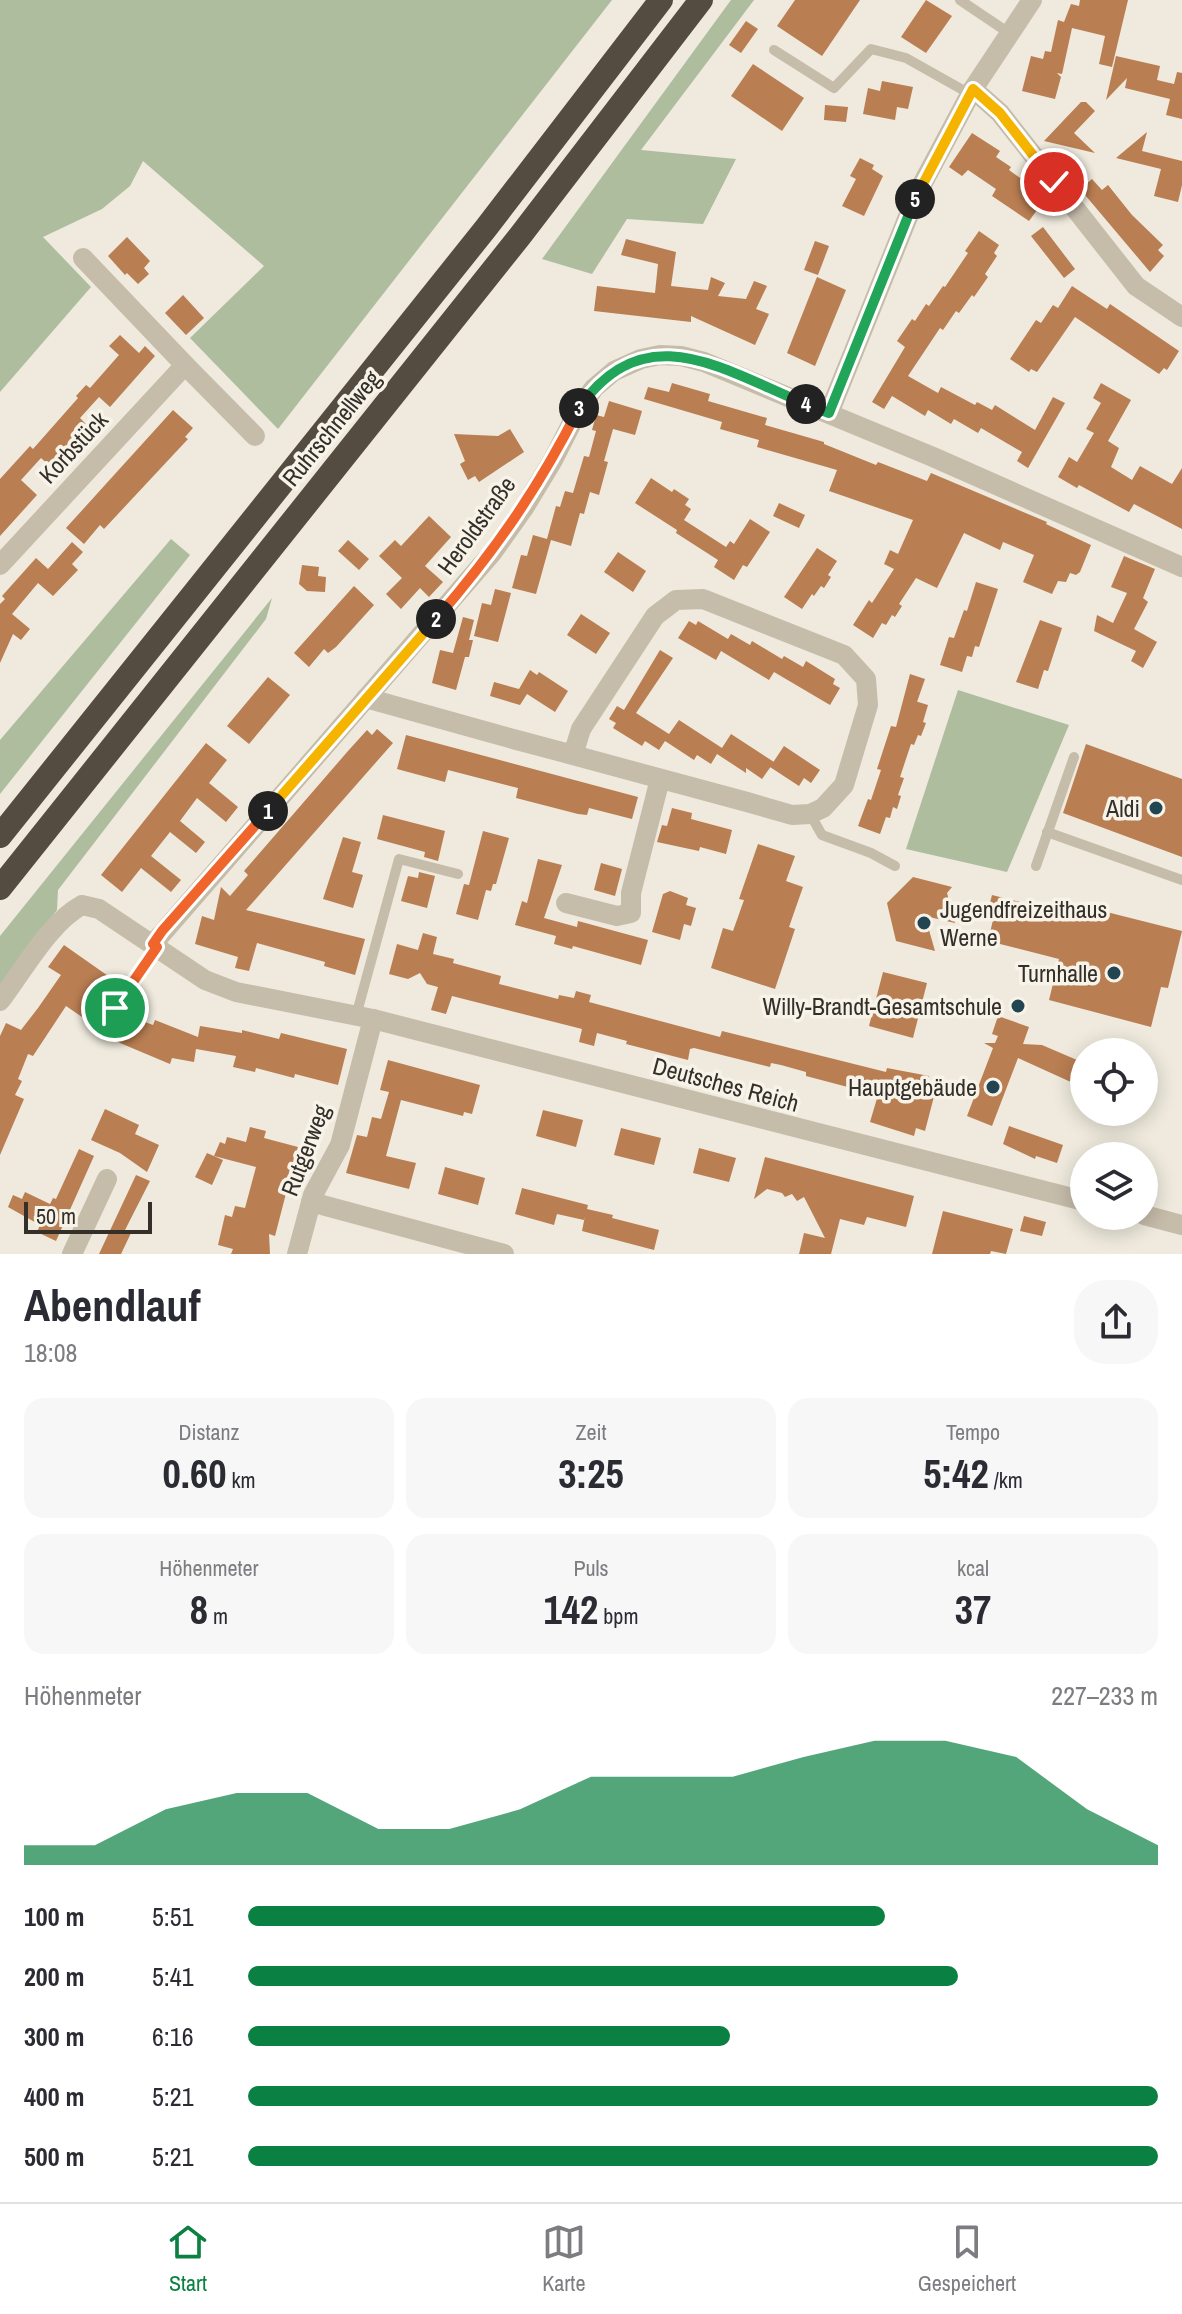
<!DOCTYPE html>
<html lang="de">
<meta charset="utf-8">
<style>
body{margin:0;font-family:"Archivo Narrow",sans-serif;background:#f7f7f7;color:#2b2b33;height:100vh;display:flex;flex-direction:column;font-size:30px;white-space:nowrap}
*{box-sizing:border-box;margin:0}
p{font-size:26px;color:#7c7c81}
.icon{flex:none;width:44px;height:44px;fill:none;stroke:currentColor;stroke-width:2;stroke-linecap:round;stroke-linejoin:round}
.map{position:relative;height:1254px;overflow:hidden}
.panel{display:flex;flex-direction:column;background:#fff;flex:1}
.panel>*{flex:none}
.controls{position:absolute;left:1070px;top:1038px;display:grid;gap:16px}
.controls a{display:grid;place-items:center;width:88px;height:88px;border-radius:50%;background:#fff;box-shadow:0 4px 20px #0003;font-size:40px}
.scale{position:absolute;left:24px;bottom:20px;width:128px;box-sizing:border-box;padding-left:8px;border:4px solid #342f29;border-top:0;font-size:22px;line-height:28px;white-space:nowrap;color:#342f29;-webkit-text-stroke:6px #f7f3e9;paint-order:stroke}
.pin{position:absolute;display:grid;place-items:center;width:68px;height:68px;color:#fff;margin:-34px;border:4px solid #fff;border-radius:50%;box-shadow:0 2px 8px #0007}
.km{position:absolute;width:40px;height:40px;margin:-20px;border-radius:50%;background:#222;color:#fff;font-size:22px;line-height:40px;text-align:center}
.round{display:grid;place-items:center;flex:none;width:84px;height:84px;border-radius:32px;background:#f7f7f7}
.head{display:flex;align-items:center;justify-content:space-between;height:136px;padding:0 24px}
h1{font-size:44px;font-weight:800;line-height:60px}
.stats{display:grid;grid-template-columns:repeat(3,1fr);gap:12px;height:136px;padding:8px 24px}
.stats div{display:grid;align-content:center;border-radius:20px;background:#f7f7f7;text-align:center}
.stats b{font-size:40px;font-weight:800}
.stats small{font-size:22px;font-weight:400}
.stats p{font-size:22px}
.chart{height:224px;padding:16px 24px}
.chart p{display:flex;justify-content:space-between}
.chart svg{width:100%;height:144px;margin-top:8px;fill:#0b8043;opacity:.7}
ul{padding:0 24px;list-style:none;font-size:26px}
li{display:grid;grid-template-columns:128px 96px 1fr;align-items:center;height:60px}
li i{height:20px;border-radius:10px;background:#0b8043}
.tabs{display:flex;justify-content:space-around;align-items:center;height:112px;border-top:2px solid #e1e1e2;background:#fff;font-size:22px;color:#7c7c81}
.tabs a{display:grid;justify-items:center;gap:4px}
.tabs .active{color:#0b8043}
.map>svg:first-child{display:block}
.green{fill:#adbd9e}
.building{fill:#b97e52}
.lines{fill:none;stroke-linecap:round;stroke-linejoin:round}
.service{stroke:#c6bcaa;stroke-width:10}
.minor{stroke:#c6bcaa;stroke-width:20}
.motorway{stroke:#544b41;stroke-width:24}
.split-1-casing{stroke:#fff;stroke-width:16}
.split-2-casing{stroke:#fff;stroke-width:16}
.split-3-casing{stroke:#fff;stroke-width:16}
.split-4-casing{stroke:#fff;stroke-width:16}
.split-5-casing{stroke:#fff;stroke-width:16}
.split-6-casing{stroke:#fff;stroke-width:16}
.split-1{stroke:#f0652b;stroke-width:10}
.split-2{stroke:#f5b400;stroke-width:10}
.split-3{stroke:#f0652b;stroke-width:10}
.split-4{stroke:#22a559;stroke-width:10}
.split-5{stroke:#22a559;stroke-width:10}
.split-6{stroke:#f5b400;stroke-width:10}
.poi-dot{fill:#234551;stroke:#f7f3e9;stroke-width:3}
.labels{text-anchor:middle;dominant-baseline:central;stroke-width:7;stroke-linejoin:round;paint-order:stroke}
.street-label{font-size:24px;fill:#342f29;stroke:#f7f3e9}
.poi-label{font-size:24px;fill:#342f29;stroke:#f7f3e9;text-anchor:end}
</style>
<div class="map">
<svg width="1182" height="1254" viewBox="0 0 1182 1254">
<rect width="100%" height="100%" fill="#efeadd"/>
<!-- green -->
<g class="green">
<polygon points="0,0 612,0 278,429 190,338 264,266 143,161 130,186 102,209 43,237 91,287 0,392"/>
<polygon points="731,0 754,0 641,150 736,159 703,224 627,219 592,274 542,259"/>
<polygon points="171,539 190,555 0,794 0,740"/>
<polygon points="272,598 266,619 58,890 57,910 0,987 0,936"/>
<polygon points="958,690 1069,725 1007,872 906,849"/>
</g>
<!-- building -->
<g class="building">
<polygon points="795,0 860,0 822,56 777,26"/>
<polygon points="926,0 952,16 926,53 901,37"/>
<polygon points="1080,0 1128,0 1112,67 1099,64 1105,36 1072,28 1062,74 1057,73 1061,77 1055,99 1022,91 1031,56 1043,59 1045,51 1051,52 1058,20 1064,22 1071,4 1079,6"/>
<polygon points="746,21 758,29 741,53 729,45"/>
<polygon points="1116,56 1160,66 1157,80 1174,84 1177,72 1182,73 1182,119 1166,115 1170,99 1125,88 1127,78 1106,100"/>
<polygon points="753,64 804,98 782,131 731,96"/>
<polygon points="882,81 913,87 908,109 897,107 895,120 863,114 868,88 880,91"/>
<polygon points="1081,102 1086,102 1095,111 1074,133 1095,153 1044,141"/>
<polygon points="825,105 848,107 846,122 824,120"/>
<polygon points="1147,132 1142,151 1182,161 1182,185 1178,202 1154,196 1161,169 1116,158"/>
<polygon points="972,133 1000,151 996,157 1011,167 1009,170 1023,180 1021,183 1032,191 1030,194 1036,198 1033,202 1040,206 1029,221 992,196 996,189 968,170 962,176 949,167"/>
<polygon points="860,158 874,165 872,169 883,176 864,216 842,206 856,179 850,176"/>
<polygon points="1092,179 1102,190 1108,185 1132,215 1163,245 1158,250 1164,256 1150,272 1080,189"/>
<polygon points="1043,227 1075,269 1064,278 1031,236"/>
<polygon points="979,231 999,245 994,253 997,256 985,274 988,277 974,297 972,295 959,313 956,311 943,330 940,328 908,376 938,393 941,387 975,405 977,402 992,410 995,405 1035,430 1053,397 1065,403 1028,468 1017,461 1022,452 981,428 978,433 954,419 951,424 928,410 925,416 892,396 884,409 872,402 905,347 897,341 912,319 915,321 926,304 929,306 943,286 945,287 968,253 965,251"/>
<polygon points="127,237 150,261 144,268 149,274 138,284 127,273 125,275 108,256"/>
<polygon points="626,239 676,252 671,286 708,290 711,277 725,283 718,296 746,299 754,281 767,286 756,309 769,314 755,345 691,316 691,322 594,311 597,286 655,293 658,264 621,255"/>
<polygon points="815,241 829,246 818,275 804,270"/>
<polygon points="817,277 846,290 815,366 787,353"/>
<polygon points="1072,286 1107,309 1110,304 1179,351 1167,370 1164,368 1159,374 1075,317 1037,372 1031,369 1029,372 1010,359 1036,320 1041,323 1053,305 1058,308"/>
<polygon points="183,295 204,318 186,335 165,313"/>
<polygon points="120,335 139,353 145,346 155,356 110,407 99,397 80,418 89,427 52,468 41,458 21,480 37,495 0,536 0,479 30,446 33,449 78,398 76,396 86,385 90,388 119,355 109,346"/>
<polygon points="672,383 710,394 708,401 767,418 765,425 824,442 824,444 876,465 878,462 927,481 931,473 1047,522 1046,524 1091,545 1080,572 1076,575 1070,573 1066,582 1058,581 1052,594 1023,582 1034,555 1003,542 1000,550 964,533 937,588 916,578 899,604 902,606 895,617 892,615 886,625 882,623 873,638 853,625 869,600 872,603 894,569 884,564 890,550 898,554 913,520 829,491 837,470 757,447 759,440 720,429 722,422 644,399 648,387 669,392"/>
<polygon points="1101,383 1131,400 1108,441 1119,448 1111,467 1132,480 1140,466 1172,484 1182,468 1182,529 1134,504 1129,512 1079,485 1077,488 1058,477 1069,457 1077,462 1094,433 1086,429 1101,403 1093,398"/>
<polygon points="609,401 642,411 635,435 613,429 604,461 608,462 599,495 590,492 584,514 580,513 571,546 551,540 536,594 512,588 521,555 527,556 533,535 547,539 556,506 560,507 565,491 573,493 584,456 589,457 596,431 592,430 596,415 604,417"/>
<polygon points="173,410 193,428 185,437 188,439 104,529 100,525 84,544 66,528"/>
<polygon points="510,429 524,452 479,482 475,476 468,480 460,464 465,461 454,434 498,436"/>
<polygon points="651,478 672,492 674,489 689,499 685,505 691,509 684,520 726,547 730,541 734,544 750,519 770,532 747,567 743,565 734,580 714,567 718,560 676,533 677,530 635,503"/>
<polygon points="779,503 805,515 799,528 773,516"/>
<polygon points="429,516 451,537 425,566 443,582 429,597 420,588 401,609 386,594 402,578 379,556 395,540 401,546"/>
<polygon points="348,540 369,559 359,570 338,551"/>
<polygon points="72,542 83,552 72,564 78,570 53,596 38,583 12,614 30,629 21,640 13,634 0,663 0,604 5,599 2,596 36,558 48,569"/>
<polygon points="817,548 837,561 828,575 831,577 824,588 821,586 814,596 812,594 802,609 784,597"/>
<polygon points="618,552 646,571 633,592 604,572"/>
<polygon points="1124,556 1155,569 1143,598 1148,602 1134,629 1157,642 1143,668 1131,661 1136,651 1094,631 1097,615 1113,623 1127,593 1111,587"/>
<polygon points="302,565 319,567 318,576 326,577 325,592 307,591 299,584"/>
<polygon points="976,582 998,589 979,647 975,646 972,657 967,656 962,672 940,665 949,637 954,638 964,610 967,611"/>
<polygon points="354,586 374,605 336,647 328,653 324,649 309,667 294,653"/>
<polygon points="495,589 511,593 498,642 474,636 482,603 491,605"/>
<polygon points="581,614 610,633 596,654 567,635"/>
<polygon points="463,617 474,620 469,640 473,640 469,657 465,657 456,690 432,683 440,650 453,653"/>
<polygon points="1040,620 1062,628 1048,671 1044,670 1038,689 1016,682"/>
<polygon points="689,621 696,625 698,621 728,639 731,634 750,645 752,641 782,659 784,656 803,667 806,661 835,679 833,684 840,688 830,705 774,672 769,680 721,651 716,660 678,638"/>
<polygon points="660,650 673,658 636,713 669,734 679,720 722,748 720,751 731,734 774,762 762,779 746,768 746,773 717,754 711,764 697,755 694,760 665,741 667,738 659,750 645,741 642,746 613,728 616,723 609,719 617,706 624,710"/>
<polygon points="530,670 537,675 539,672 568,691 555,712 527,694 520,705 490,696 494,682 519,689"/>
<polygon points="910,674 925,679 917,702 915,701 928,705 923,722 926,723 921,736 918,735 914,745 911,744 900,777 904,778 898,795 901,796 897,809 893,807 890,818 886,817 880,834 858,826 868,799 871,800 881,770 877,769 891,726 896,727"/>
<polygon points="268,677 290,695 249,744 227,726"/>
<polygon points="377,729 393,743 246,910 365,939 355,975 324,966 325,962 257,943 249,971 235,968 238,957 195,944 202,916 214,920 221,887 230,896 248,875 244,871 348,751 367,730 372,735"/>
<polygon points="406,735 638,797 632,819 589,808 587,815 578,814 516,798 518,788 448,770 445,782 397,769"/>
<polygon points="206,743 227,760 209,783 238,807 226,822 197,798 180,821 205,842 196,853 170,832 151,856 181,880 171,892 141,868 122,892 101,875"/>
<polygon points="1086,744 1182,779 1182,857 1063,813"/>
<polygon points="784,746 820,770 811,783 804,778 799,786 770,767"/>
<polygon points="672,808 692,813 691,819 732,830 726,854 700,847 699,851 657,842 662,825 667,826"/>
<polygon points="383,815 445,831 438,861 424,857 425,852 377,839"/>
<polygon points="483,831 509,838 496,884 493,884 491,891 486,890 478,920 456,914 464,884 469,885"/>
<polygon points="343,837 361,842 352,872 363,875 353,908 323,899"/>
<polygon points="758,844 795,856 786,881 803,887 789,927 795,929 775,989 711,968 723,928 733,931 744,900 739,899"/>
<polygon points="538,859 562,865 544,918 577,927 578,921 648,940 641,965 573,946 572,949 554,944 556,936 515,925 522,901 527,903"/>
<polygon points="601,863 622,869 615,896 594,890"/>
<polygon points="419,872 435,876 427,908 401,901 408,876 418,878"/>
<polygon points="913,877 952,887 947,893 955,923 925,916 935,951 896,941 887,903"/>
<polygon points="670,891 688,898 686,905 696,908 691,926 684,924 680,940 652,932 663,894"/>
<polygon points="992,895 1064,913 1067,902 1182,931 1168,988 1161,987 1151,1027 1049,1000 1059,959 988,941 993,920 986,918"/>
<polygon points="423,933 437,937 433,954 454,959 453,963 501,976 499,984 558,999 559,995 574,998 576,991 591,995 589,1002 720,1037 722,1031 886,1072 887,1068 929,1076 927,1083 937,1085 925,1131 916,1128 914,1136 870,1122 878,1095 806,1076 806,1072 781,1065 771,1063 770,1067 694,1048 690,1049 688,1060 626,1044 627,1041 597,1033 594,1046 579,1042 582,1029 452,996 446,1014 431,1010 438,987 427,984 420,973 408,979 389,974 397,944 418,950"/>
<polygon points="64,945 121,985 107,1007 111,1015 121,1013 153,1025 155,1020 198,1037 200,1026 242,1033 242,1030 279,1039 281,1033 347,1049 338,1085 295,1074 294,1078 256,1068 255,1072 233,1067 236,1056 196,1049 194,1062 172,1058 170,1064 120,1043 66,1006 33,1056 28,1054 18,1079 22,1081 15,1095 24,1099 0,1155 0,1036 6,1023 21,1030 38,1008 61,975 48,967"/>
<polygon points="883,972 927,983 913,1038 869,1026"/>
<polygon points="998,1016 1029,1027 1023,1044 1042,1045 1084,1063 1084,1088 1018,1058 992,1126 967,1116 993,1048 984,1043 995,1043 998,1036 992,1034"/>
<polygon points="388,1060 480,1085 472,1114 464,1112 463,1116 401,1100 386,1156 416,1163 409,1189 346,1173 357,1135 367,1137 372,1117 381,1119 389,1092 380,1090"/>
<polygon points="105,1109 139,1125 135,1134 159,1145 147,1172 120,1153 91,1140"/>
<polygon points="543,1110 583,1120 576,1147 536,1136"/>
<polygon points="1009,1126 1063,1145 1057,1163 1036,1156 1035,1159 1003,1144"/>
<polygon points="250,1127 266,1131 264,1138 298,1147 275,1236 269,1234 270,1254 231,1254 233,1249 218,1245 225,1215 232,1217 235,1206 245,1208 256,1167 214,1156 220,1142 225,1144 227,1137 246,1142"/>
<polygon points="621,1128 661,1138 654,1165 614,1155"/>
<polygon points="699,1148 736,1158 729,1182 693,1173"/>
<polygon points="79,1149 94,1156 56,1241 37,1232 40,1225 8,1207 13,1195 22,1199 25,1192 50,1204 53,1198 56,1199"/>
<polygon points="207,1153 223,1160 212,1185 195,1177"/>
<polygon points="765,1157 914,1196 906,1227 867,1217 864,1225 840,1219 831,1254 799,1254 804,1233 825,1238 804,1197 797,1201 792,1194 785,1197 782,1193 767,1189 754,1199"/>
<polygon points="445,1167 485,1178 478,1205 438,1194"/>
<polygon points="136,1175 150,1181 125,1230 131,1233 121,1254 99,1254"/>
<polygon points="522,1188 588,1205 587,1209 613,1215 612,1218 659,1230 654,1250 582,1231 585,1216 584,1220 557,1214 554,1225 515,1214"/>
<polygon points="943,1211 1013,1229 1006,1254 991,1251 990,1254 932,1254"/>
<polygon points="1024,1216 1046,1222 1042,1236 1020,1231"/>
</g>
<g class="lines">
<!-- service -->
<g class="service">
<polyline points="960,0 1009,33"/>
<polyline points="774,50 834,88 871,49 906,58 970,94"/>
<polyline points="810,814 822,835 871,853 895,866"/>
<polyline points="1047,832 1182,880"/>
<polyline points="1036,866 1074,757"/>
<polyline points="115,1008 157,947"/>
<polyline points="356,1016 399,859 458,874"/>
</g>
<!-- minor -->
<g class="minor">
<polyline points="1032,0 973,89 1000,113 1136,286 1182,317"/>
<polyline points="185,365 255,436"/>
<polyline points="829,413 918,192 973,89"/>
<polyline points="0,565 185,365 83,258"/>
<polyline points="366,698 513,739 573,755 747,802 792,815 810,814 823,808 844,785 868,705 866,679 844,655 703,599 676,600 655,616 581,729 573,755"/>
<polyline points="566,903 617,916 631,913 631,893 660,779"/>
<polyline points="153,944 492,553 524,508 553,460 580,407 594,388 614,371 641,359 660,355 681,356 704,362 933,457 1182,567"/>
<path d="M0,1001C23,971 49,923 82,905L99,909L205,980L236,992L373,1019L1084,1201"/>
<polyline points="311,1202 504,1254"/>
<polyline points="1144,1215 1182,1225"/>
<polyline points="72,1254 107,1179"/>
<polyline points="297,1254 313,1195 340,1145 373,1019"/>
</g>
<!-- motorway -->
<g class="motorway">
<polyline points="0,836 486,228 661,0"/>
<polyline points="0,888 520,236 701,0"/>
</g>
</g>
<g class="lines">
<!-- split-1 casing -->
<g class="split-1-casing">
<polyline id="split-1" points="115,1008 157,947 153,944 162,931 268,811"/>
</g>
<!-- split-2 casing -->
<g class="split-2-casing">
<polyline id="split-2" points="268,811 436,619"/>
</g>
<!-- split-3 casing -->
<g class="split-3-casing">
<path id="split-3" d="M436,619C495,551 538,489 579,408"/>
</g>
<!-- split-4 casing -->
<g class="split-4-casing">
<path id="split-4" d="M579,408C645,314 723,370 806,404"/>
</g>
<!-- split-5 casing -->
<g class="split-5-casing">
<polyline id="split-5" points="806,404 829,413 915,199"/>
</g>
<!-- split-6 casing -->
<g class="split-6-casing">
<polyline id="split-6" points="915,199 973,89 1000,113 1054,182"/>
</g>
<!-- split-1 -->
<use href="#split-1" class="split-1"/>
<!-- split-2 -->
<use href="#split-2" class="split-2"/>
<!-- split-3 -->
<use href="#split-3" class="split-3"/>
<!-- split-4 -->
<use href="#split-4" class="split-4"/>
<!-- split-5 -->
<use href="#split-5" class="split-5"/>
<!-- split-6 -->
<use href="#split-6" class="split-6"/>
</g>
<!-- markers -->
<g class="poi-dot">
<circle cx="1156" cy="808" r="8"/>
<circle cx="924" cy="923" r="8"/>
<circle cx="1114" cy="973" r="8"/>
<circle cx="1018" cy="1006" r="8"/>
<circle cx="993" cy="1087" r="8"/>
</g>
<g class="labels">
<!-- street labels -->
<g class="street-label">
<text transform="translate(331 428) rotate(-51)">Ruhrschnellweg</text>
<text transform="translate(73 447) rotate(-47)">Korbstück</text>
<text transform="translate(476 525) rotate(-54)">Heroldstraße</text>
<text transform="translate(726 1084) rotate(15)">Deutsches Reich</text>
<text transform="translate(305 1150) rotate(-69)">Rutgerweg</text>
</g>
<!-- poi labels -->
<g class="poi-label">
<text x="1140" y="808">Aldi</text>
<text x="940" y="909" text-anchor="start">Jugendfreizeithaus<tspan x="940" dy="28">Werne</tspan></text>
<text x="1098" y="973">Turnhalle</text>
<text x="1002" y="1006">Willy-Brandt-Gesamtschule</text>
<text x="977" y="1087">Hauptgebäude</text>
</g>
</g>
</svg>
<div class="controls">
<a><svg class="icon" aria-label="locate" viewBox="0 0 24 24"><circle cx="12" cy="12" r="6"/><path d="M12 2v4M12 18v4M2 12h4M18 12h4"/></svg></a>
<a><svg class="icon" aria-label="layers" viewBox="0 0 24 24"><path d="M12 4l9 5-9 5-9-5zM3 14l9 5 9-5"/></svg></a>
</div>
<div class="scale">50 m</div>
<div class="pin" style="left:115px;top:1008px;background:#1e9e55"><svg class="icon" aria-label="arrive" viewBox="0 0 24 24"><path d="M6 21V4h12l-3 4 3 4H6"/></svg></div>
<div class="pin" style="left:1054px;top:182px;background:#d93025"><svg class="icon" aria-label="check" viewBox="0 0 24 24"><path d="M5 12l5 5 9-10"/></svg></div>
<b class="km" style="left:268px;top:811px">1</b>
<b class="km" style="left:436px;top:619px">2</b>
<b class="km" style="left:579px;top:408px">3</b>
<b class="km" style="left:806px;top:404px">4</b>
<b class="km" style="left:915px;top:199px">5</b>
</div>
<section class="panel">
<div class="head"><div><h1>Abendlauf</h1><p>18:08</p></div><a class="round"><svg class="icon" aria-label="share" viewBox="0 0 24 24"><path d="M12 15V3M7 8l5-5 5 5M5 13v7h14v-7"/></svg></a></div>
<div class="stats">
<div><p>Distanz</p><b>0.60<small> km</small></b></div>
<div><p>Zeit</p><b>3:25</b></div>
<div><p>Tempo</p><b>5:42<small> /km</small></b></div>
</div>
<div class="stats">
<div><p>Höhenmeter</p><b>8<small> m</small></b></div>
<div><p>Puls</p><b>142<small> bpm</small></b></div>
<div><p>kcal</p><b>37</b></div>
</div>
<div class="chart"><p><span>Höhenmeter</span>227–233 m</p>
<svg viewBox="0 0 160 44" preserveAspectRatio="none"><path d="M0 44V38L10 38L20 27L30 22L40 22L50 33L60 33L70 27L80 17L90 17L100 17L110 11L120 6L130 6L140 11L150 27L160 38V44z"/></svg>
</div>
<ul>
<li><b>100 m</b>5:51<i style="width:70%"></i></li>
<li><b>200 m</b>5:41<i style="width:78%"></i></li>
<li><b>300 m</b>6:16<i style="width:53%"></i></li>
<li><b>400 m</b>5:21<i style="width:100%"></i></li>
<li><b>500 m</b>5:21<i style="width:100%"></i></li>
</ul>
</section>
<nav class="tabs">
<a class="active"><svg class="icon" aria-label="home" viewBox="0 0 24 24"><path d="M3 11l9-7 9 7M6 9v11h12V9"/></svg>Start</a>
<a><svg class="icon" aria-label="map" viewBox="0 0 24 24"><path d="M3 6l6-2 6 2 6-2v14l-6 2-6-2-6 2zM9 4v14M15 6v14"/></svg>Karte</a>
<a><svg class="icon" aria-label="saved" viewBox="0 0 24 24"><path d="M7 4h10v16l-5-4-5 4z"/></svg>Gespeichert</a>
</nav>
